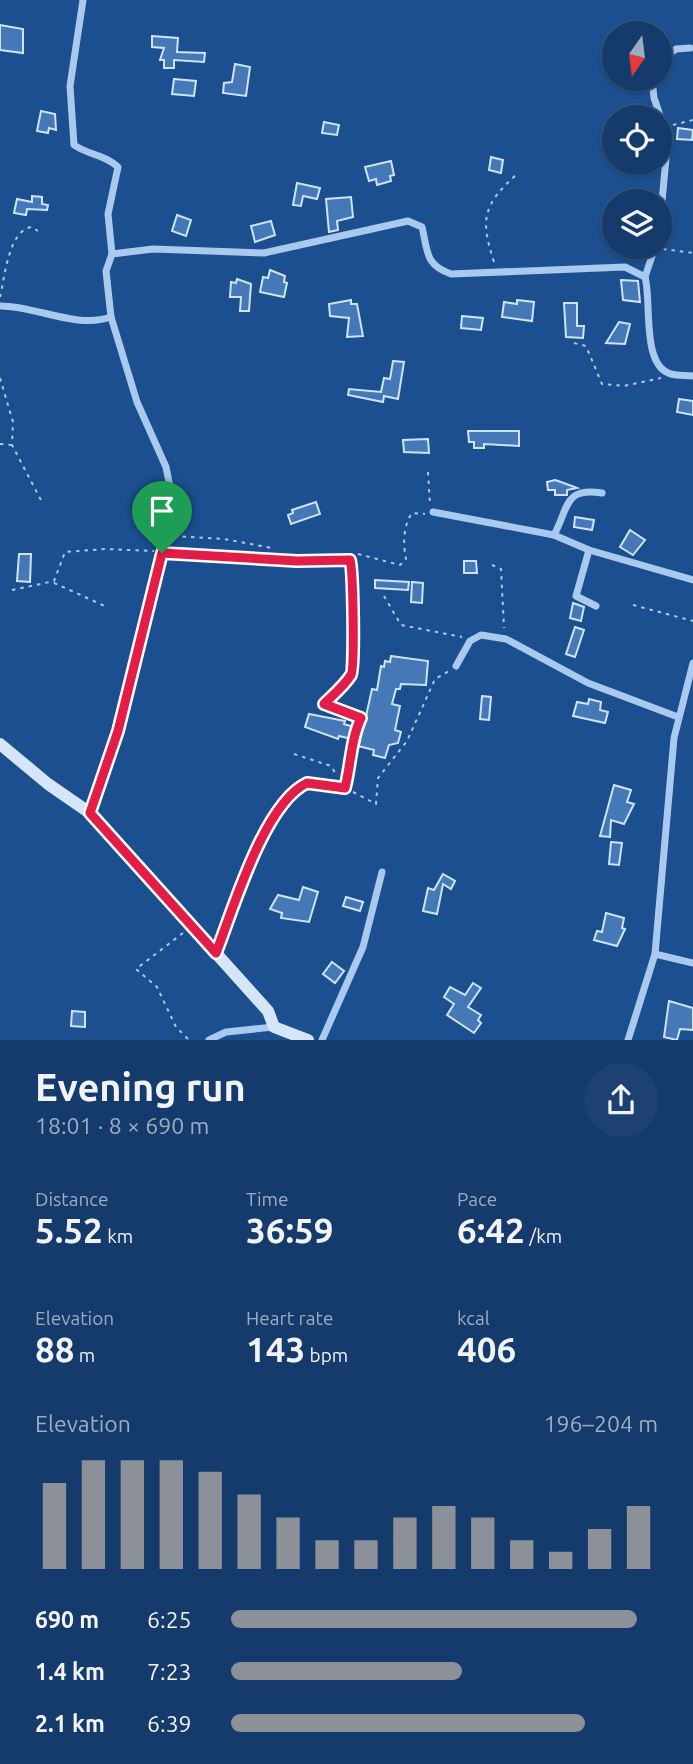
<!DOCTYPE html>
<meta charset="utf-8">
<style>
body{margin:0;font-family:Ubuntu,sans-serif;background:#1d4271;color:#f1f3f6;height:100vh;display:flex;flex-direction:column;font-size:26px;white-space:nowrap}
*{box-sizing:border-box;margin:0}
p{font-size:23px;color:#9dadc1}
.icon{flex:none;width:38px;height:38px;fill:none;stroke:currentColor;stroke-width:2;stroke-linecap:round;stroke-linejoin:round}
.map{position:relative;height:1040px;overflow:hidden}
.drawer{display:flex;flex-direction:column;background:#143b6b;flex:1}
.drawer>*{flex:none}
.needle{width:46px;rotate:194deg}
.buttons{position:absolute;left:602px;top:21px;display:grid;gap:14px}
.buttons a{display:grid;place-items:center;width:70px;height:70px;border-radius:50%;background:#143b6b;box-shadow:0 2px 5px #0004,0 0 0 2px #33557e;font-size:35px}
.pin{position:absolute;display:grid;place-items:center;width:60px;height:60px;color:#fff;margin:-72px -30px;border-radius:50% 50% 50% 0;rotate:-45deg;box-shadow:0 0 7px #0007}
.pin .icon{rotate:45deg}
.round{display:grid;place-items:center;flex:none;width:74px;height:74px;border-radius:37px;background:#1d4271}
.summary{display:flex;align-items:center;justify-content:space-between;height:119px;padding:0 35px}
h1{font-size:38px;font-weight:700;line-height:52px}
.metrics{display:grid;grid-template-columns:repeat(3,1fr);gap:10px;height:119px;padding:7px 35px}
.metrics div{display:grid;align-content:center}
.metrics b{font-size:35px;font-weight:700}
.metrics small{font-size:19px;font-weight:400}
.metrics p{font-size:19px}
.chart{height:196px;padding:14px 35px}
.chart p{display:flex;justify-content:space-between}
.chart svg{width:100%;height:126px;margin-top:7px;stroke:#8c9099;stroke-width:6}
ul{padding:0 35px;list-style:none;font-size:23px}
li{display:grid;grid-template-columns:112px 84px 1fr;align-items:center;height:52px}
li i{height:18px;border-radius:9px;background:#8c9099}
.map>svg:first-child{display:block}
.building{fill:#4478b7;stroke:#cfe3fa;stroke-width:2}
.lines{fill:none;stroke-linecap:round;stroke-linejoin:round}
.path{stroke:#a9c9ee;stroke-width:2;stroke-dasharray:3.5 5;stroke-linecap:butt}
.street{stroke:#a9c9ee;stroke-width:7}
.secondary{stroke:#d6e6fa;stroke-width:12}
.route-casing{stroke:#fff;stroke-width:14}
.route{stroke:#e11d48;stroke-width:9}
</style>
<div class="map">
<svg width="693" height="1040" viewBox="0 0 693 1040">
<rect width="100%" height="100%" fill="#1b4f8f"/>
<!-- building -->
<g class="building">
<polygon points="0,25 23,29 23,53 0,50"/>
<polygon points="152,36 178,38 177,52 205,53 204,62 174,60 174,68 164,68 164,60 160,60 164,48 152,47"/>
<polygon points="235,64 250,67 246,96 223,93 224,83 232,82"/>
<polygon points="174,79 196,81 194,96 172,94"/>
<polygon points="41,111 55,114 56,130 49,128 48,133 37,131"/>
<polygon points="324,122 339,125 337,135 322,133"/>
<polygon points="678,128 693,130 692,140 677,139"/>
<polygon points="491,157 503,160 501,173 489,170"/>
<polygon points="391,161 394,175 390,176 391,181 377,185 376,179 369,181 365,167"/>
<polygon points="297,183 320,188 317,199 303,196 301,206 293,205"/>
<polygon points="32,196 42,197 42,204 48,205 47,210 27,209 26,215 14,213 17,199 32,202"/>
<polygon points="351,197 353,217 337,221 338,230 329,232 326,199"/>
<polygon points="177,215 191,220 186,236 172,231"/>
<polygon points="271,221 275,235 255,242 251,226"/>
<polygon points="270,270 285,276 284,282 287,283 284,297 260,292 263,277 268,278"/>
<polygon points="237,279 251,284 249,311 240,311 241,297 230,297 231,282 236,283"/>
<polygon points="621,280 638,281 640,302 623,300"/>
<polygon points="351,300 351,304 357,304 363,336 347,337 349,318 330,316 329,304"/>
<polygon points="517,300 534,302 532,321 502,317 504,302 517,304"/>
<polygon points="564,303 577,303 577,326 584,326 583,338 566,337"/>
<polygon points="462,316 483,318 481,330 461,328"/>
<polygon points="619,322 630,324 625,344 606,343"/>
<polygon points="393,361 404,362 398,399 384,396 383,402 348,395 349,389 381,392 384,378 390,379"/>
<polygon points="679,399 693,401 693,415 677,412"/>
<polygon points="468,431 519,431 519,446 484,444 484,448 474,448 474,442 469,442"/>
<polygon points="428,439 429,453 404,452 403,440"/>
<polygon points="555,480 561,482 577,488 567,490 567,495 555,495 555,490 548,490 547,482"/>
<polygon points="316,502 320,514 291,524 288,515 293,513 292,510"/>
<polygon points="575,517 594,520 592,530 574,527"/>
<polygon points="630,530 645,540 633,555 620,547"/>
<polygon points="19,554 31,554 30,582 17,581"/>
<polygon points="464,561 476,561 477,573 464,573"/>
<polygon points="375,580 409,582 408,590 375,588"/>
<polygon points="412,582 423,583 422,603 411,602"/>
<polygon points="573,603 584,607 581,621 570,618"/>
<polygon points="575,627 584,630 575,657 566,654"/>
<polygon points="391,656 428,661 426,685 401,684 400,689 396,689 392,704 400,706 395,730 401,732 398,743 389,745 385,758 373,755 374,750 358,746 360,741 339,736 338,739 305,727 309,714 345,721 344,724 363,730 372,689 377,690 381,666 384,667 385,661 390,662"/>
<polygon points="482,696 491,697 489,720 480,719"/>
<polygon points="589,699 601,702 600,710 608,712 605,723 573,716 577,702 588,704"/>
<polygon points="614,785 631,790 627,802 634,804 624,824 611,820 610,837 600,836"/>
<polygon points="611,842 622,843 619,865 609,864"/>
<polygon points="443,874 455,881 451,889 443,884 437,914 423,911 428,888 434,890"/>
<polygon points="303,887 318,892 309,922 281,918 282,913 270,909 278,895 299,900"/>
<polygon points="346,897 363,902 360,911 343,906"/>
<polygon points="606,913 624,918 622,928 625,929 617,946 594,940 597,931 602,932"/>
<polygon points="332,962 344,971 335,983 323,974"/>
<polygon points="473,983 481,988 468,1007 481,1015 478,1020 481,1023 474,1033 447,1015 454,1004 444,997 450,987 465,995"/>
<polygon points="669,1001 693,1008 693,1030 680,1029 677,1040 664,1037"/>
<polygon points="72,1011 85,1012 85,1027 71,1026"/>
</g>
<g class="lines">
<!-- path -->
<g class="path">
<polyline points="673,125 693,120"/>
<polyline points="663,249 693,253"/>
<path d="M494,262C480,219 483,205 516,175"/>
<path d="M0,297C5,277 8,232 31,227L38,231"/>
<polyline points="574,343 586,346 602,384 624,386 661,378"/>
<polyline points="0,378 13,422 12,445 43,504"/>
<polyline points="0,444 11,445"/>
<polyline points="428,472 430,505"/>
<polyline points="174,536 224,539 272,548"/>
<path d="M358,554L400,565L406,559C403,544 403,526 412,513L425,514"/>
<polyline points="492,565 501,569 504,628"/>
<polyline points="54,583 107,607"/>
<polyline points="12,590 54,581 65,552 105,549 154,551"/>
<polyline points="384,596 401,625 462,637"/>
<polyline points="633,605 693,621"/>
<polyline points="333,707 361,718 353,739 347,780"/>
<polyline points="294,754 331,766 337,776"/>
<polyline points="353,792 376,804 378,778 407,741 435,679 449,671"/>
<polyline points="183,933 136,969 157,987 176,1027 189,1040"/>
</g>
<!-- street -->
<g class="street">
<path d="M83,0L70,86L74,145C88,155 104,154 118,167L108,214L112,254"/>
<polyline points="660,61 676,49 690,48"/>
<polyline points="652,79 654,98 668,138 660,222"/>
<polyline points="645,277 655,247"/>
<path d="M0,306C37,306 75,329 111,317"/>
<polyline points="433,512 554,535 589,550 693,580"/>
<path d="M554,535C569,507 564,487 602,493"/>
<polyline points="589,550 576,596 596,606"/>
<polyline points="162,553 297,560 350,560 355,665 351,675 323,704"/>
<polyline points="456,666 470,641 481,635 506,639 588,683 678,717"/>
<path d="M90,813L118,731L130,675L147,618L166,535L171,492L166,467L137,402L111,317L106,271L112,254L153,249L264,253L408,221L422,227C428,252 425,265 451,274L625,267L645,277C652,302 641,366 671,374C678,376 686,375 693,376"/>
<path d="M216,953C233,909 264,803 307,783L345,788"/>
<polyline points="655,954 693,963"/>
<polyline points="209,1040 226,1032 274,1027"/>
<polyline points="322,1040 363,947 382,872"/>
<polyline points="628,1040 655,954 674,738 693,663"/>
</g>
<!-- secondary -->
<polyline class="secondary" points="0,744 48,784 90,813 268,1011 274,1027 308,1040"/>
</g>
<g class="lines">
<!-- route casing -->
<g class="route-casing">
<path id="route" d="M162,553L297,561L350,560C353,568 355,669 351,675C344,686 333,695 324,704L361,718C351,739 351,764 345,788L307,783C264,803 233,910 216,953L90,813L118,731Z"/>
</g>
<!-- route -->
<use href="#route" class="route"/>
</g>
</svg>
<div class="buttons">
<a><svg class="needle" viewBox="-14 -14 28 28"><path d="M0-13l5 13h-10z" fill="#e53935"/><path d="M0 13l5-13h-10z" fill="#9dadc1"/></svg></a>
<a><svg class="icon" aria-label="locate" viewBox="0 0 24 24"><circle cx="12" cy="12" r="6"/><path d="M12 2v4M12 18v4M2 12h4M18 12h4"/></svg></a>
<a><svg class="icon" aria-label="layers" viewBox="0 0 24 24"><path d="M12 4l9 5-9 5-9-5zM3 14l9 5 9-5"/></svg></a>
</div>
<div class="pin" style="left:162px;top:553px;background:#1e9e55"><svg class="icon" aria-label="arrive" viewBox="0 0 24 24"><path d="M6 21V4h12l-3 4 3 4H6"/></svg></div>
</div>
<section class="drawer">
<div class="summary"><div><h1>Evening run</h1><p>18:01 · 8 × 690 m</p></div><a class="round"><svg class="icon" aria-label="share" viewBox="0 0 24 24"><path d="M12 15V3M7 8l5-5 5 5M5 13v7h14v-7"/></svg></a></div>
<div class="metrics">
<div><p>Distance</p><b>5.52<small> km</small></b></div>
<div><p>Time</p><b>36:59</b></div>
<div><p>Pace</p><b>6:42<small> /km</small></b></div>
</div>
<div class="metrics">
<div><p>Elevation</p><b>88<small> m</small></b></div>
<div><p>Heart rate</p><b>143<small> bpm</small></b></div>
<div><p>kcal</p><b>406</b></div>
</div>
<div class="chart"><p><span>Elevation</span>196–204 m</p>
<svg viewBox="0 0 160 44" preserveAspectRatio="none"><path d="M5 44V14M15 44V6M25 44V6M35 44V6M45 44V10M55 44V18M65 44V26M75 44V34M85 44V34M95 44V26M105 44V22M115 44V26M125 44V34M135 44V38M145 44V30M155 44V22"/></svg>
</div>
<ul>
<li><b>690 m</b>6:25<i style="width:95%"></i></li>
<li><b>1.4 km</b>7:23<i style="width:54%"></i></li>
<li><b>2.1 km</b>6:39<i style="width:83%"></i></li>
</ul>
</section>
